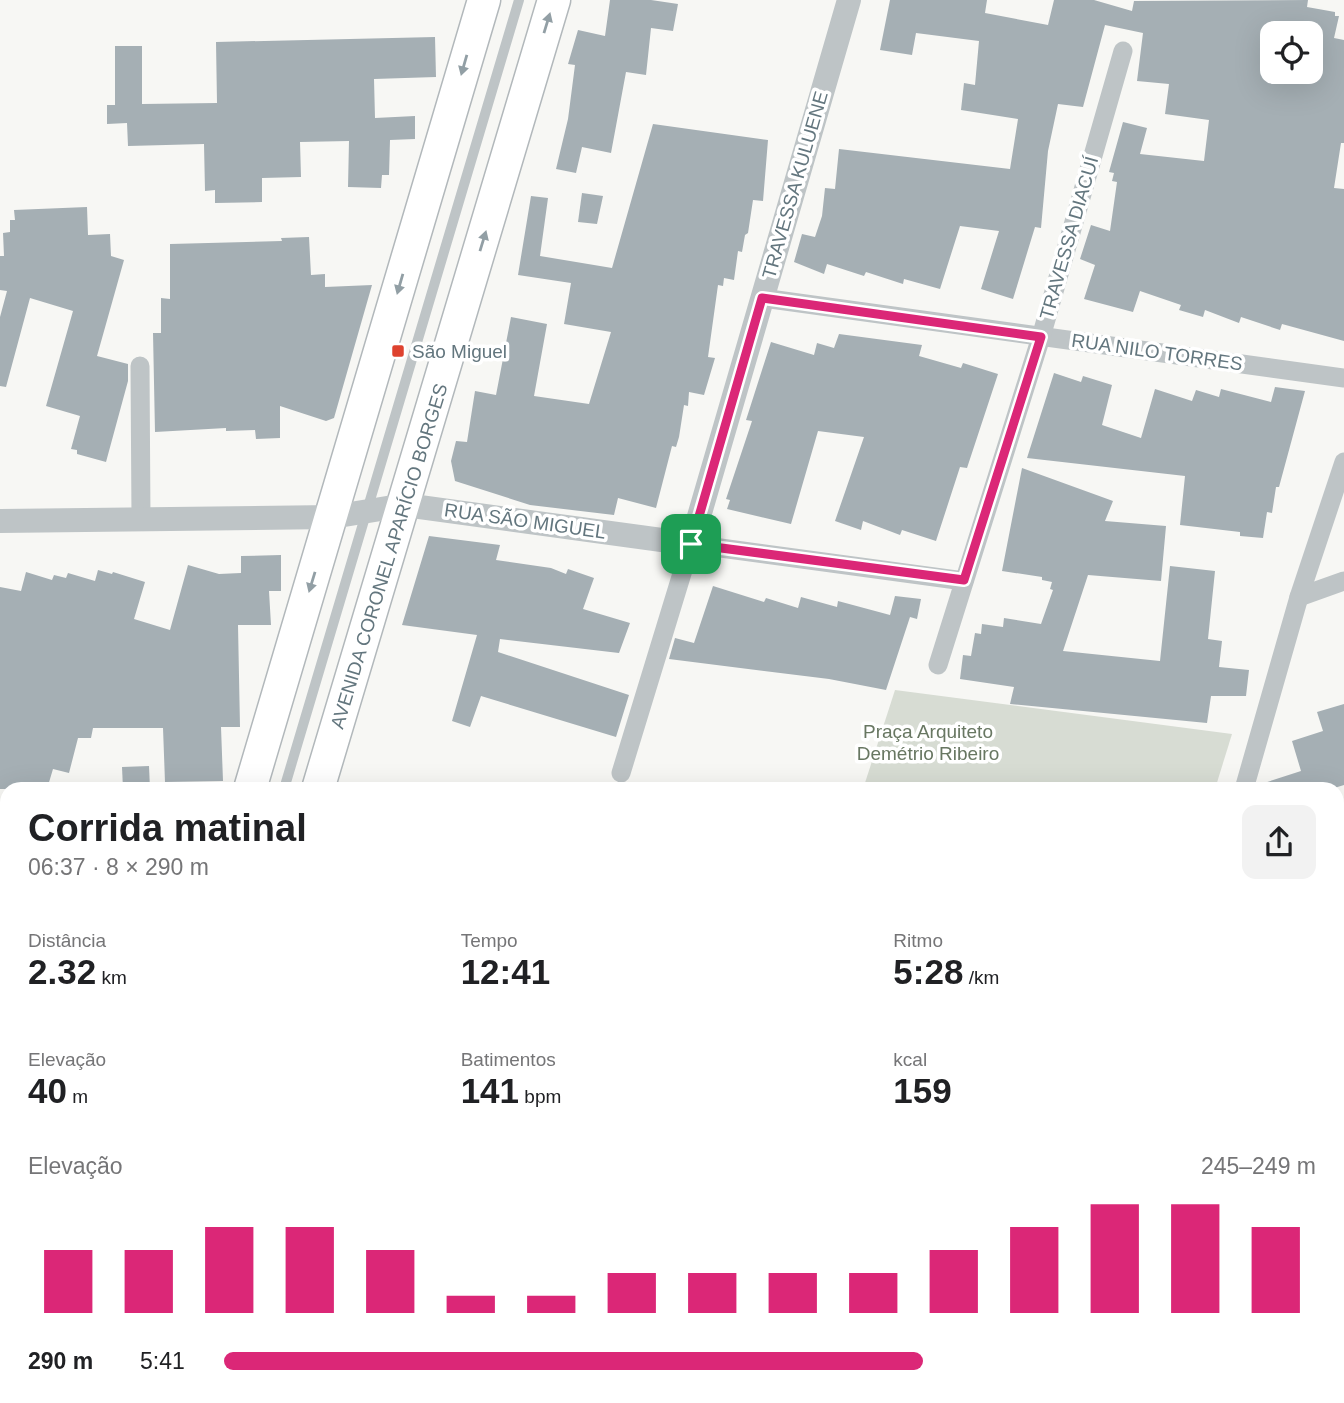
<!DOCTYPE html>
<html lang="pt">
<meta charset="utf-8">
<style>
body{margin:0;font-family:Helvetica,sans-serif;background:#f2f2f2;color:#202124;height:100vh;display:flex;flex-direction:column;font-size:26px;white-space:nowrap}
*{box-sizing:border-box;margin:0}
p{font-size:23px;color:#757577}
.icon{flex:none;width:38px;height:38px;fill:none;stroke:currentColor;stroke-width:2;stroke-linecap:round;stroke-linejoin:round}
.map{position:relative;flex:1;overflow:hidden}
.drawer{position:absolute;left:0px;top:782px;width:1344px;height:621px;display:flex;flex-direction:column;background:#fff;border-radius:21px 21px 0 0;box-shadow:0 7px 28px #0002}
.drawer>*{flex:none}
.tools{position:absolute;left:1260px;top:21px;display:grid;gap:14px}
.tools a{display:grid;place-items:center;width:63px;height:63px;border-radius:14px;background:#fff;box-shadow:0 7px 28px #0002;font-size:35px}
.pin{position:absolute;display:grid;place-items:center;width:60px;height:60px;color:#fff;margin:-30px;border-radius:14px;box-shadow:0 4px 10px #0006}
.round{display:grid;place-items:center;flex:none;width:74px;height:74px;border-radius:14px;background:#f2f2f2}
.head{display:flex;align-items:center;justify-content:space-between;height:119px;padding:0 28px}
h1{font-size:38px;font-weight:700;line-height:52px}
.metrics{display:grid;grid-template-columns:repeat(3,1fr);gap:10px;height:119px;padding:7px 28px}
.metrics div{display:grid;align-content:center}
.metrics b{font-size:35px;font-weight:700}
.metrics small{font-size:19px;font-weight:400}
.metrics p{font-size:19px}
.chart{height:196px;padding:14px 28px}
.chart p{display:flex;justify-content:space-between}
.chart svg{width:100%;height:126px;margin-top:7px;stroke:#db2777;stroke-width:6}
ul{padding:0 28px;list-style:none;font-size:23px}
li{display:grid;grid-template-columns:112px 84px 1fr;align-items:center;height:52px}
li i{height:18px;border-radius:9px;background:#db2777}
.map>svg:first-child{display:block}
.green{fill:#d7dcd3}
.building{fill:#a5afb4;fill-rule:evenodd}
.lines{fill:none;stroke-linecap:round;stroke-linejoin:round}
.primary-casing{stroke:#b2b8bb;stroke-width:35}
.service{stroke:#bec4c6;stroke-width:10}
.minor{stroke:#bec4c6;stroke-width:19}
.tertiary{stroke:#bec4c6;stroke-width:24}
.primary{stroke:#fff;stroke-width:32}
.oneway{fill:#929fa5}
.route-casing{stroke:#fff;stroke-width:14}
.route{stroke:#db2777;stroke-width:9}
.poi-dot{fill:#de422e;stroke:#fff;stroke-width:2.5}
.labels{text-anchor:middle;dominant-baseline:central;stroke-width:7;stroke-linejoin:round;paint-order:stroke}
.street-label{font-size:19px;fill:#63767e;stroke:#fff}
.poi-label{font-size:19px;fill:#63767e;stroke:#fff;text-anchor:start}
.park-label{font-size:19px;fill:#687762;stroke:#fff}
</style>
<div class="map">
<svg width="1344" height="1403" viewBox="0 0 1344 1403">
<rect width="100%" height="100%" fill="#f7f7f4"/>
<!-- green -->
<polygon class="green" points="895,690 1232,734 1215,789 863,789"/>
<!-- building -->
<g class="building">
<polygon points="610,0 651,0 678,4 673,31 651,28 646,75 626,72 611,153 582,147 576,173 556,169 568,119 575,65 568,64 578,30 605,36"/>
<path d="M890,0H987L985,13L1048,25L1054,0H1094L1132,11L1134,1L1308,0L1307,7L1335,12V16H1339L1334,38L1344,40V143H1341L1334,188L1344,189V341L1282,324L1280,330L1241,317L1239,323L1205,310L1203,317L1179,310L1181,305L1140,291L1133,312L1084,299L1095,265L1080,259L1091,225L1110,231L1117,182L1112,181L1114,173L1109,172L1123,122L1147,128L1140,154L1204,161L1209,120L1165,114L1169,84L1137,81L1143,33L1105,25L1083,107L1058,104L1048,151L1041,228L1035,227L1013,299L981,289L999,231L960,226L940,289L904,279L903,284L866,272L864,276L827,264L824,274L794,262L802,234L815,237L822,216L825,188L835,189L839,149L1010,169L1018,119L961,110L964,83L975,85L979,41L916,33L912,55L880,50ZM1272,33H1311V72H1272Z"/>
<polygon points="435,37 436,77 374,79 375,118 415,116 415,139 390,140 389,175 382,175 381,188 348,187 349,141 300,142 301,177 262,178 262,202 215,203 215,190 205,191 204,144 128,146 127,123 107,124 107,105 115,105 115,46 142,46 142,104 217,103 216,42"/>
<polygon points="653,124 768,140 763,201 753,200 748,233 745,235 742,252 738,251 734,280 724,278 723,286 718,285 708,357 715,358 704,395 689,392 688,406 684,405 679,437 676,447 672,446 656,508 618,498 614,515 530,505 455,481 451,461 456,441 467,442 475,391 496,395 511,317 547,324 534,396 589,404 611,332 564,324 571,283 518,275 531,196 548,198 540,256 612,268"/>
<polygon points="582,193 603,196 597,224 578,222"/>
<polygon points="87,207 88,235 110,234 111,256 124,260 97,356 128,364 128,381 106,462 77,454 77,450 71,449 80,416 46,406 73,311 30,298 6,387 0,386 0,317 7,291 0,290 0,256 4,256 3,233 10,232 10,220 15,220 14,210"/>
<polygon points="309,237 311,275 325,274 325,287 372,285 334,418 326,421 280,406 280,438 256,439 255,430 226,431 226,428 155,432 153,333 161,333 161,298 170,299 170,244 282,241 281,238"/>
<polygon points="839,334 922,345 919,356 961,368 963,363 998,374 967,468 960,467 936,541 902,530 900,535 863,521 861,530 835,521 864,437 818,431 791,524 727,509 730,500 726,499 752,421 746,420 771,342 814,355 817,343 834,348"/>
<polygon points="1054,373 1081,382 1083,376 1112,385 1102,425 1141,438 1155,389 1192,401 1196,390 1219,397 1221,389 1271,402 1275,387 1305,391 1279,487 1276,487 1272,513 1267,512 1263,538 1240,536 1240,532 1180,525 1185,476 1027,458"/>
<polygon points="1022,468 1113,501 1105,521 1166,526 1161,581 1088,575 1063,651 1160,661 1170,566 1215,571 1208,639 1222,641 1219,667 1249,670 1246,696 1211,696 1207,723 1010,704 1014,687 960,679 963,655 971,656 975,633 981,634 982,624 1003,627 1004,618 1041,624 1053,590 1050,589 1052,582 1042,580 1042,577 1002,571"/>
<polygon points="429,536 500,545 496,560 551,568 566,574 568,569 594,578 583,609 630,623 619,653 500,639 498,652 629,695 616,737 481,696 470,727 452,721 477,635 402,625"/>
<polygon points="281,555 281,591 269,591 271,625 238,625 240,727 221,727 223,781 165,782 163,728 93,728 91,738 78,738 69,773 53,769 47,789 0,789 0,587 21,591 26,572 52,580 54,575 66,578 68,573 95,581 98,570 112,574 113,572 145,582 134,619 170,630 188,565 219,574 241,573 241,556"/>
<polygon points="713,586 764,602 766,598 798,608 801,597 837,607 838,601 890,615 895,596 921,599 917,619 910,617 886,690 829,679 669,659 675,638 694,643"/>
<polygon points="1344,704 1344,785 1331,789 1257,789 1258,785 1301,771 1292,741 1323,731 1317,712"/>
<polygon points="149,766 150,789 123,789 122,767"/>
</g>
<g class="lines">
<!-- primary casing -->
<g class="primary-casing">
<g id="primary">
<polyline points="250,789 484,0"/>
<polyline points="318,789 554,0"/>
<polyline points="83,1403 84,1396"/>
<polyline points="146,1403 146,1396"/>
</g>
</g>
<!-- service -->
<g class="service">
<polyline points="284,789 519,0"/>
<polyline points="115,1403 115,1396"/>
</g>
<!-- minor -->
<g class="minor">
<polyline points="762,298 1344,378"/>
<polyline points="140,366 141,519"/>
<polyline points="1299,597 1344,581"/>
<polyline points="938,665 1041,337 1123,51"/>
<polyline points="621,773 691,544 964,581"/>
<polyline points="1244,789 1299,597 1344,462"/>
<polyline points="1337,822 1344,820"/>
<polyline points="1337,1045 1344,1043"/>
<polyline points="0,1300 7,1300"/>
<polyline points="1331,1396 1338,1403"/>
<polyline points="1014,1403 1017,1396"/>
</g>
<!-- tertiary -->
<g class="tertiary">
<polyline points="0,521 332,517 405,505 691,544 849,0"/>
<polyline points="0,1158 7,1158"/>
<polyline points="1337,1367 1344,1361"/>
<polyline points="1301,1403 1307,1396"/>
</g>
<!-- primary -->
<use href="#primary" class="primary"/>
</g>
<!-- one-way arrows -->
<defs><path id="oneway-solid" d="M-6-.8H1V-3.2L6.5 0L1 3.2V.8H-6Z" transform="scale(1.75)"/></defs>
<g class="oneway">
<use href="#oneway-solid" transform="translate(547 23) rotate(-73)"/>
<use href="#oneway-solid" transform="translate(464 65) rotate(106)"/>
<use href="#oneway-solid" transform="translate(483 241) rotate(-73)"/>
<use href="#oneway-solid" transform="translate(400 284) rotate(106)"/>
<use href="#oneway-solid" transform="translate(312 582) rotate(107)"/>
</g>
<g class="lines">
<!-- route casing -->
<g class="route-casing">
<polygon id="route" points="762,298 1041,337 964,580 691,544"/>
</g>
<!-- route -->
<use href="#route" class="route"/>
</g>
<!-- markers -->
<rect class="poi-dot" x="391" y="344" width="14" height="14" rx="3.5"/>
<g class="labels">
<!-- street labels -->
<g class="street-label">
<text transform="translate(795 185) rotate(-74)">TRAVESSA KULUENE</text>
<text transform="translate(1069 238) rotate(-74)">TRAVESSA DIACUÍ</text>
<text transform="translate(1157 352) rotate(8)">RUA NILO TORRES</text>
<text transform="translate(525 521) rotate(8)">RUA SÃO MIGUEL</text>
<text transform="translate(389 556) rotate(-73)">AVENIDA CORONEL APARÍCIO BORGES</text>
</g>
<!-- poi labels -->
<g class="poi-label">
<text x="412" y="351">São Miguel</text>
</g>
<!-- park labels -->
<g class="park-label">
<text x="928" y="731">Praça Arquiteto<tspan x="928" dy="22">Demétrio Ribeiro</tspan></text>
</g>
</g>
</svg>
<div class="tools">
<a><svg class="icon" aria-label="locate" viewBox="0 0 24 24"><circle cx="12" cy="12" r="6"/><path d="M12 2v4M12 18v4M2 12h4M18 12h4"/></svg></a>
</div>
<div class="pin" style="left:691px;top:544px;background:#1e9e55"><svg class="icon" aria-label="arrive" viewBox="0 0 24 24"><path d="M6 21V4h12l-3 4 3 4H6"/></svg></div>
<section class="drawer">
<div class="head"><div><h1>Corrida matinal</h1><p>06:37 · 8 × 290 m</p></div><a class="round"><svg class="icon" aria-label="share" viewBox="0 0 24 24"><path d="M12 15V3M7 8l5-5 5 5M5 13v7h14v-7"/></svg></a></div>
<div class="metrics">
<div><p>Distância</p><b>2.32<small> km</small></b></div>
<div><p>Tempo</p><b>12:41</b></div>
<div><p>Ritmo</p><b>5:28<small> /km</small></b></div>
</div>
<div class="metrics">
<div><p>Elevação</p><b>40<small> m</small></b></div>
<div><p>Batimentos</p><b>141<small> bpm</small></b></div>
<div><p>kcal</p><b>159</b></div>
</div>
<div class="chart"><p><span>Elevação</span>245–249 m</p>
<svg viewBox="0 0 160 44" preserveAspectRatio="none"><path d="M5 44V22M15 44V22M25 44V14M35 44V14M45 44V22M55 44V38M65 44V38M75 44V30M85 44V30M95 44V30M105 44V30M115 44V22M125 44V14M135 44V6M145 44V6M155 44V14"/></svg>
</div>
<ul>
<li><b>290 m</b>5:41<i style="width:64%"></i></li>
</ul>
</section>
</div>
